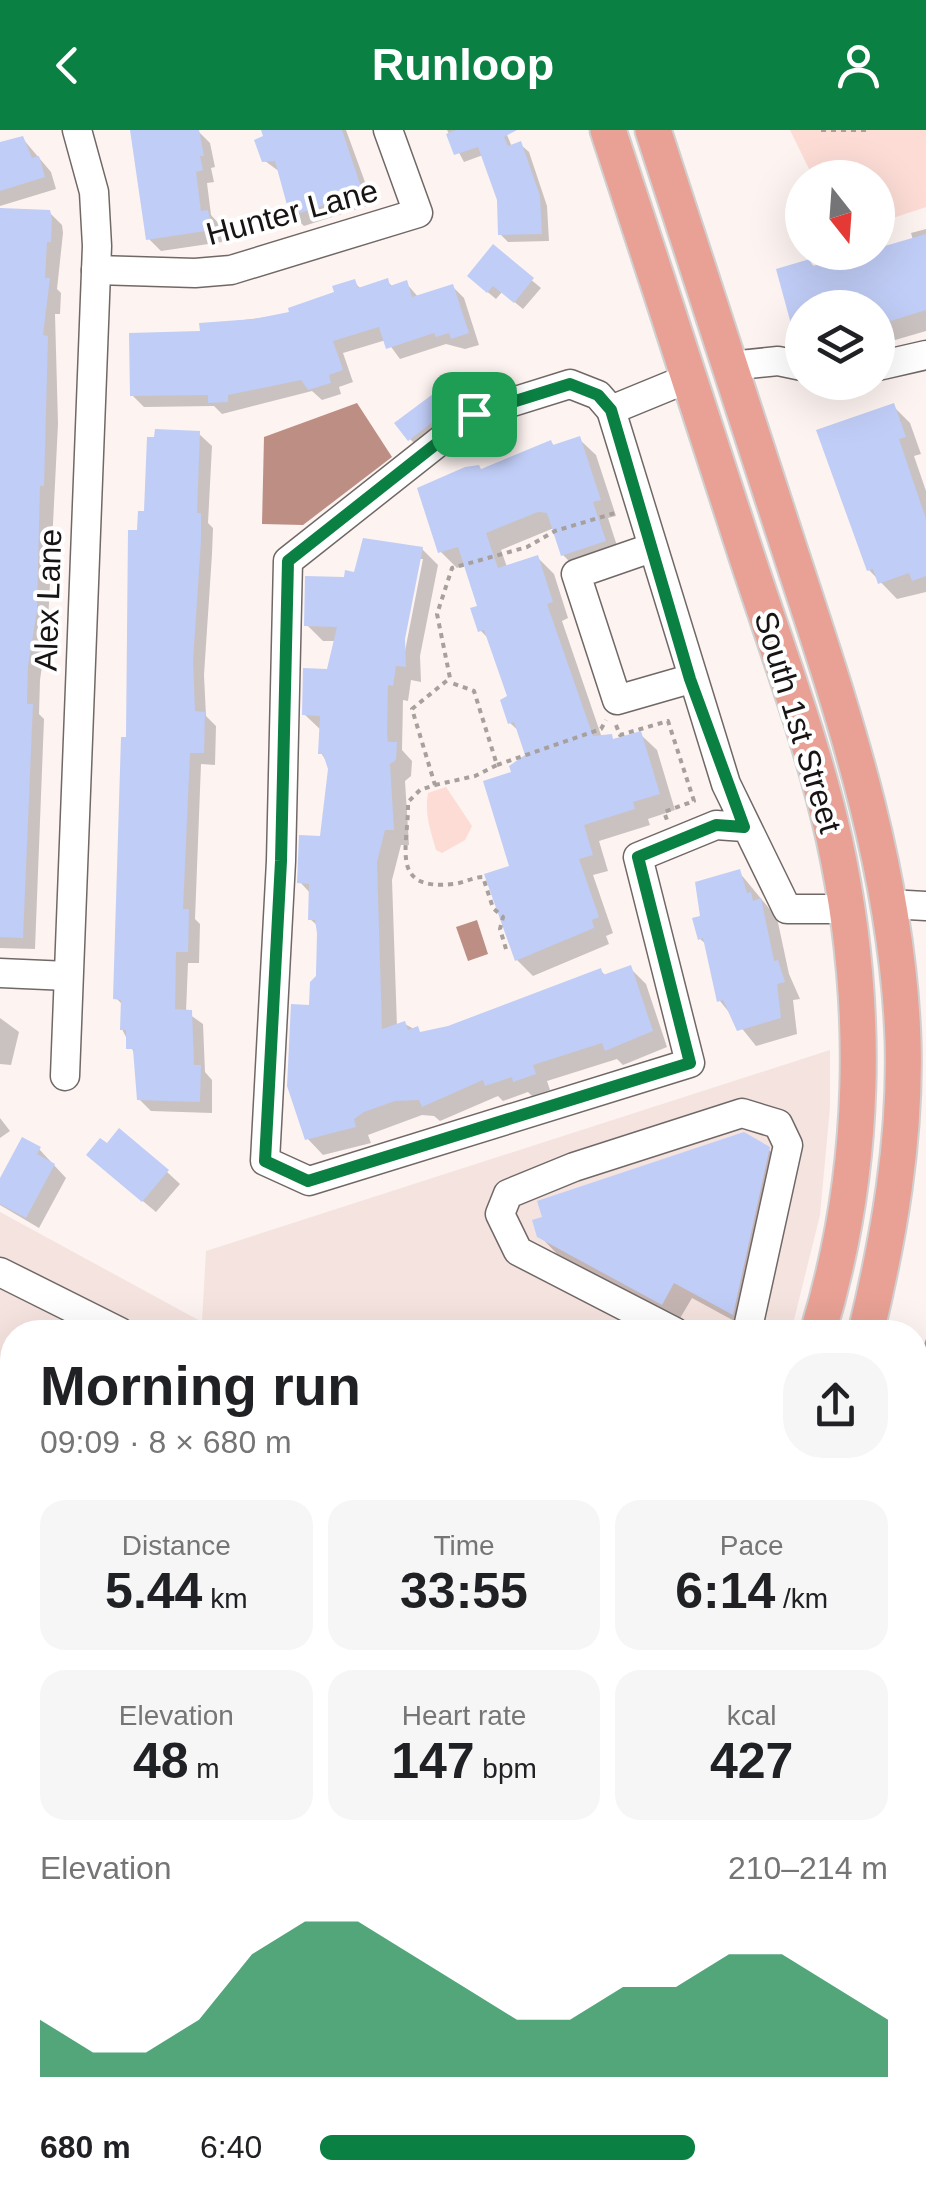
<!DOCTYPE html>
<meta charset="utf-8">
<style>
body{margin:0;font-family:Helvetica,sans-serif;background:#f6f6f6;color:#202124;height:100vh;display:flex;flex-direction:column;font-size:38px;white-space:nowrap}
*{box-sizing:border-box;margin:0}
p{font-size:32px;color:#757577}
.icon{flex:none;width:55px;height:55px;fill:none;stroke:currentColor;stroke-width:2;stroke-linecap:round;stroke-linejoin:round}
.map{position:relative;flex:1;overflow:hidden}
.sheet{position:absolute;left:0px;top:1190px;width:928px;height:888px;display:flex;flex-direction:column;background:#fff;border-radius:40px 40px 0 0;box-shadow:0 10px 40px #0002}
.sheet>*{flex:none}
.needle{width:65px;rotate:163deg}
.fabs{position:absolute;left:785px;top:30px;display:grid;gap:20px}
.fabs a{display:grid;place-items:center;width:110px;height:110px;border-radius:50%;background:#fff;box-shadow:0 10px 40px #0002;font-size:50px}
.pin{position:absolute;display:grid;place-items:center;width:85px;height:85px;color:#fff;margin:-42px;border-radius:20px;box-shadow:0 5px 15px #0006}
.round{display:grid;place-items:center;flex:none;width:105px;height:105px;border-radius:40px;background:#f6f6f6}
.head{display:flex;align-items:center;justify-content:space-between;height:170px;padding:0 40px}
h1{font-size:55px;font-weight:700;line-height:75px}
.figures{display:grid;grid-template-columns:repeat(3,1fr);gap:15px;height:170px;padding:10px 40px}
.figures div{display:grid;align-content:center;border-radius:25px;background:#f6f6f6;text-align:center}
.figures b{font-size:50px;font-weight:700}
.figures small{font-size:28px;font-weight:400}
.figures p{font-size:28px}
.chart{height:280px;padding:20px 40px}
.chart p{display:flex;justify-content:space-between}
.chart svg{width:100%;height:180px;margin-top:10px;fill:#0b8043;opacity:.7}
ul{padding:0 40px;list-style:none;font-size:32px}
li{display:grid;grid-template-columns:160px 120px 1fr;align-items:center;height:75px}
li i{height:25px;border-radius:12px;background:#0b8043}
header{display:flex;justify-content:space-between;align-items:center;height:130px;padding:0 40px;background:#0b8043;color:#fff;font-size:45px;font-weight:700}
.map>svg:first-child{display:block}
.built{fill:#f5e3df}
.green{fill:#fcdcd5}
.water{fill:#bc8e84}
.shadow{fill:#0003;fill-rule:evenodd}
.building{fill:#c0cdf6}
.lines{fill:none;stroke-linecap:round;stroke-linejoin:round}
.minor-casing{stroke:#706866;stroke-width:31}
.major-casing{stroke:#d1d0d0;stroke-width:39}
.path{stroke:#a7a09d;stroke-width:4;stroke-dasharray:5 5;stroke-linecap:butt}
.minor{stroke:#fff;stroke-width:28}
.major{stroke:#e8a194;stroke-width:35}
.route-casing{stroke:#fff;stroke-width:20}
.route{stroke:#0b8043;stroke-width:12}
.labels{text-anchor:middle;dominant-baseline:central;stroke-width:8;stroke-linejoin:round;paint-order:stroke}
.street-label{font-size:32px;fill:#171413;stroke:#fff}
</style>
<header><svg class="icon" aria-label="back" viewBox="0 0 24 24"><path d="M15 5l-7 7 7 7"/></svg>Runloop<svg class="icon" aria-label="person" viewBox="0 0 24 24"><circle cx="12" cy="8" r="4"/><path d="M4 21q1-7 8-7t8 7"/></svg></header>
<div class="map">
<svg width="926" height="2076" viewBox="0 0 926 2076">
<rect width="100%" height="100%" fill="#fdf3f0"/>
<!-- built -->
<g class="built">
<polygon points="830,920 830,977 820,1085 791,1202 12,1202 12,1418 0,1412 0,1082 202,1192 206,1121"/>
<polygon points="178,2065 416,2065 418,2076 177,2076"/>
</g>
<!-- green -->
<g class="green">
<polygon points="790,0 926,0 926,77 878,93 878,48 813,47"/>
<path d="M446,657L472,696L465,710L442,723L436,720C431,702 424,683 428,663Z"/>
</g>
<!-- water -->
<g class="water">
<polygon points="357,273 392,327 303,395 262,394 264,307"/>
<polygon points="477,790 488,824 468,831 456,797"/>
<polygon points="926,1209 926,1322 915,1311 915,1240"/>
</g>
<!-- shadow -->
<g class="shadow">
<polygon points="132,0 197,0 210,13 215,37 211,38 214,52 207,53 211,85 220,95 222,112 161,121 149,109"/>
<polygon points="264,0 346,0 373,74 304,96 293,85 280,42 265,31"/>
<polygon points="447,0 505,0 512,17 520,14 529,22 547,76 549,111 508,112 500,104 499,70 483,25 464,32"/>
<polygon points="23,9 51,42 56,59 0,76 0,17"/>
<polygon points="0,81 49,82 62,95 63,103 57,159 61,163 60,184 55,184 58,294 48,493 40,550 39,584 44,589 35,819 0,818"/>
<polygon points="926,99 926,201 878,215 878,178 802,178 800,216 779,141 810,132 815,138 878,122 913,110 911,103"/>
<polygon points="493,118 541,158 523,179 502,162 496,169 478,154"/>
<polygon points="387,151 393,157 406,153 419,168 453,157 464,168 479,215 465,219 446,214 400,229 386,210 343,223 353,252 339,257 341,264 322,270 312,261 222,284 214,276 144,277 132,265 203,203 202,195 292,184 354,152 362,160"/>
<polygon points="441,276 452,291 418,317 410,309"/>
<polygon points="893,276 910,293 921,324 914,326 926,361 926,462 897,469 869,440"/>
<polygon points="199,304 212,316 208,393 213,398 212,424 204,545 206,586 216,596 215,635 201,634 195,789 200,794 199,833 188,833 186,882 203,894 205,942 212,950 212,983 151,981 139,969 135,925 122,899 123,875 116,868 139,403"/>
<polygon points="579,309 596,325 616,386 608,388 621,428 579,441 563,425 554,398 501,420 507,437 538,428 554,444 568,488 562,491 602,608 615,611 640,604 657,620 675,680 648,689 650,695 599,711 608,741 593,745 613,803 606,806 609,814 533,846 517,830 512,737 514,644 528,626 521,603 510,593 510,567 491,511 481,501 480,478 466,435 457,438 441,422 482,341 551,312 555,317"/>
<path d="M422,419L438,435L420,526L421,552L411,550L408,571L403,570L402,620L412,631L411,646L405,651L409,715H401L392,750L397,897L405,894L423,904L449,898L601,841L606,846L630,838L646,854L667,917L623,935L617,929L547,951L550,960L532,966L528,962L503,971L498,966L440,991L434,986L422,985L368,1005L371,1013L323,1025L307,1008L319,797L310,789L311,764L300,752L322,708L331,638L321,623L322,601L304,584L329,542L336,511H323L307,495L347,450ZM418,429H423L405,521L400,520Z"/>
<polygon points="739,742 777,788 789,844 800,869 793,870 797,904 756,916 720,871 707,815 700,809 702,787"/>
<polygon points="0,888 19,902 11,935 0,934"/>
<polygon points="0,988 10,1001 0,1008"/>
<polygon points="39,1019 66,1048 39,1098 0,1075 0,1054"/>
<polygon points="768,1019 785,1036 749,1199 692,1168 679,1190 557,1124 540,1106"/>
<polygon points="102,1037 167,1042 180,1054 156,1082"/>
<polygon points="0,1269 12,1279 12,1308 7,1319 0,1318"/>
<polygon points="926,1374 926,1445 915,1438 915,1396"/>
<polygon points="12,1602 12,1689 0,1689 0,1603"/>
<polygon points="915,1708 926,1713 926,1767 915,1791"/>
<polygon points="3,1749 12,1749 12,1796 1,1788"/>
<polygon points="0,1974 12,1975 12,2060 0,2059"/>
<rect x="552" y="2065" width="37" height="11"/>
<polygon points="738,2065 814,2065 841,2076 733,2076"/>
</g>
<!-- building -->
<g class="building">
<polygon points="130,0 199,0 204,26 200,26 203,40 196,42 201,81 208,80 212,100 146,110"/>
<polygon points="261,0 342,0 363,63 290,86 275,31 262,32 254,10 263,6"/>
<polygon points="456,0 517,0 504,7 508,16 521,11 540,66 542,104 498,105 497,70 478,17 454,25 446,4"/>
<polygon points="23,6 32,28 39,26 45,47 0,61 0,12"/>
<polygon points="0,78 50,80 52,89 51,112 47,112 45,148 50,148 43,205 48,206 44,356 40,356 37,480 28,536 27,574 33,574 23,808 0,807"/>
<polygon points="926,104 926,180 878,195 878,178 802,178 802,215 797,216 776,139 810,129 812,136 878,122 878,118"/>
<polygon points="493,114 534,148 514,173 493,156 487,163 467,146"/>
<polygon points="388,148 390,156 407,150 412,167 453,154 469,203 451,209 449,203 436,207 434,203 386,219 379,197 333,211 343,240 329,245 331,253 308,260 301,250 228,265 228,272 208,273 208,265 130,266 129,203 200,201 199,193 254,189 289,182 288,178 334,162 332,156 355,149 358,158"/>
<polygon points="433,264 446,282 408,311 394,293"/>
<polygon points="894,273 906,307 899,309 926,389 926,446 912,451 909,443 878,454 873,439 867,441 816,300"/>
<polygon points="155,299 200,301 197,383 201,383 201,411 193,531 195,581 205,582 204,623 190,623 183,779 189,779 188,822 176,822 175,879 192,880 194,935 201,935 200,972 137,970 133,919 126,919 126,900 120,900 121,870 113,869 121,607 126,607 128,400 137,400 138,381 144,381 147,307 154,307"/>
<polygon points="580,306 601,370 593,372 606,411 561,426 547,383 538,382 486,403 498,438 538,425 553,472 547,474 593,606 612,604 613,609 641,601 660,664 633,672 635,679 584,695 593,725 579,729 599,787 592,790 594,798 515,831 484,744 509,736 483,651 511,642 509,636 525,625 514,592 508,594 500,570 507,566 484,500 478,502 470,478 477,476 458,417 438,423 417,358 465,337 479,335 481,339 551,310 553,315"/>
<polygon points="363,408 423,417 405,509 406,537 396,536 393,556 388,555 387,603 388,612 397,612 396,630 390,634 394,700 385,700 377,732 382,899 405,891 408,900 418,896 420,902 448,896 601,838 603,845 631,835 653,901 605,921 602,913 533,935 536,944 513,952 512,947 485,956 483,950 422,977 419,970 395,971 364,982 354,989 356,997 305,1010 287,956 291,874 309,875 310,852 316,846 317,803 315,790 308,790 309,754 297,753 299,705 320,706 328,639 323,624 318,624 320,586 302,585 303,538 327,539 337,497 304,496 305,446 344,447 345,440 354,442"/>
<polygon points="740,739 747,763 751,762 753,771 761,768 774,831 778,830 785,852 777,854 781,888 737,901 723,870 717,872 703,808 698,810 692,788 700,786 695,752"/>
<polygon points="119,998 169,1040 142,1072 86,1025 100,1008 107,1013"/>
<polygon points="744,1002 770,1017 733,1185 674,1153 662,1175 537,1107 532,1090 542,1087 537,1071"/>
<polygon points="22,1007 41,1017 37,1024 55,1034 26,1088 0,1074 0,1048"/>
</g>
<g class="lines">
<!-- minor casing -->
<g class="minor-casing">
<g id="minor">
<polyline points="96,140 195,143 231,140 418,83 388,0"/>
<polyline points="730,236 778,231 802,236"/>
<polyline points="878,236 926,225"/>
<polyline points="611,280 689,248"/>
<polyline points="651,418 576,444 617,570 690,549"/>
<polyline points="744,697 716,695 638,727 690,933 309,1051 265,1031 281,731 288,431 474,284 570,254 598,265 611,280 726,654 787,779 847,779"/>
<polyline points="889,774 926,776"/>
<polyline points="0,843 68,846"/>
<polyline points="65,946 97,116 94,62 77,0"/>
<polyline points="0,1142 120,1202"/>
<polyline points="675,1202 518,1121 500,1084 508,1064 574,1037 742,983 778,994 788,1015 747,1202"/>
<polyline points="0,1344 12,1351"/>
<polyline points="915,1345 926,1351"/>
<polyline points="915,1673 926,1674"/>
<polyline points="0,1711 12,1711"/>
<polyline points="0,1921 12,1922"/>
<polyline points="915,2047 926,2051"/>
<polyline points="231,2065 258,2076 374,2068"/>
<polyline points="146,2076 152,2065"/>
</g>
</g>
<!-- major casing -->
<g class="major-casing">
<g id="major">
<path d="M608,0C654,139 699,279 744,418C775,514 812,610 834,708C870,873 867,1041 818,1202"/>
<path d="M653,0C698,139 744,279 789,418C842,580 897,738 903,910C906,1009 889,1107 866,1202"/>
<polyline points="0,1451 12,1457"/>
<polyline points="0,1501 12,1508"/>
<polyline points="915,1918 926,1922"/>
<polyline points="915,1974 926,1978"/>
<polyline points="455,2076 456,2065"/>
</g>
</g>
<!-- path -->
<g class="path">
<polyline points="821,0 868,0"/>
<polyline points="616,595 620,605 668,591 694,671 664,682 667,690"/>
<polyline points="497,635 601,599 606,590"/>
<polyline points="435,655 475,646 497,635 474,561 449,552"/>
<path d="M506,819L500,799L503,787L493,778L483,747C473,747 464,753 453,754C388,761 409,716 408,672L420,660L435,655L412,579L450,548L437,484L452,438L527,417L555,401L615,383"/>
<polyline points="0,1418 12,1417"/>
</g>
<!-- minor -->
<use href="#minor" class="minor"/>
<!-- major -->
<use href="#major" class="major"/>
</g>
<g class="lines">
<!-- route casing -->
<g class="route-casing">
<polygon id="route" points="570,254 598,265 611,280 690,549 744,697 716,695 638,727 690,933 308,1051 265,1031 281,731 288,431 474,284"/>
</g>
<!-- route -->
<use href="#route" class="route"/>
</g>
<g class="labels">
<!-- street labels -->
<g class="street-label">
<text transform="translate(292 82) rotate(-15)">Hunter Lane</text>
<text transform="translate(48 470) rotate(-88)">Alex Lane</text>
<text transform="translate(798 592) rotate(73)">South 1st Street</text>
</g>
</g>
</svg>
<div class="fabs">
<a><svg class="needle" viewBox="-14 -14 28 28"><path d="M0-13l5 13h-10z" fill="#e53935"/><path d="M0 13l5-13h-10z" fill="#757577"/></svg></a>
<a><svg class="icon" aria-label="layers" viewBox="0 0 24 24"><path d="M12 4l9 5-9 5-9-5zM3 14l9 5 9-5"/></svg></a>
</div>
<div class="pin" style="left:474px;top:284px;background:#1e9e55"><svg class="icon" aria-label="arrive" viewBox="0 0 24 24"><path d="M6 21V4h12l-3 4 3 4H6"/></svg></div>
<section class="sheet">
<div class="head"><div><h1>Morning run</h1><p>09:09 · 8 × 680 m</p></div><a class="round"><svg class="icon" aria-label="share" viewBox="0 0 24 24"><path d="M12 15V3M7 8l5-5 5 5M5 13v7h14v-7"/></svg></a></div>
<div class="figures">
<div><p>Distance</p><b>5.44<small> km</small></b></div>
<div><p>Time</p><b>33:55</b></div>
<div><p>Pace</p><b>6:14<small> /km</small></b></div>
</div>
<div class="figures">
<div><p>Elevation</p><b>48<small> m</small></b></div>
<div><p>Heart rate</p><b>147<small> bpm</small></b></div>
<div><p>kcal</p><b>427</b></div>
</div>
<div class="chart"><p><span>Elevation</span>210–214 m</p>
<svg viewBox="0 0 160 44" preserveAspectRatio="none"><path d="M0 44V30L10 38L20 38L30 30L40 14L50 6L60 6L70 14L80 22L90 30L100 30L110 22L120 22L130 14L140 14L150 22L160 30V44z"/></svg>
</div>
<ul>
<li><b>680 m</b>6:40<i style="width:66%"></i></li>
</ul>
</section>
</div>
